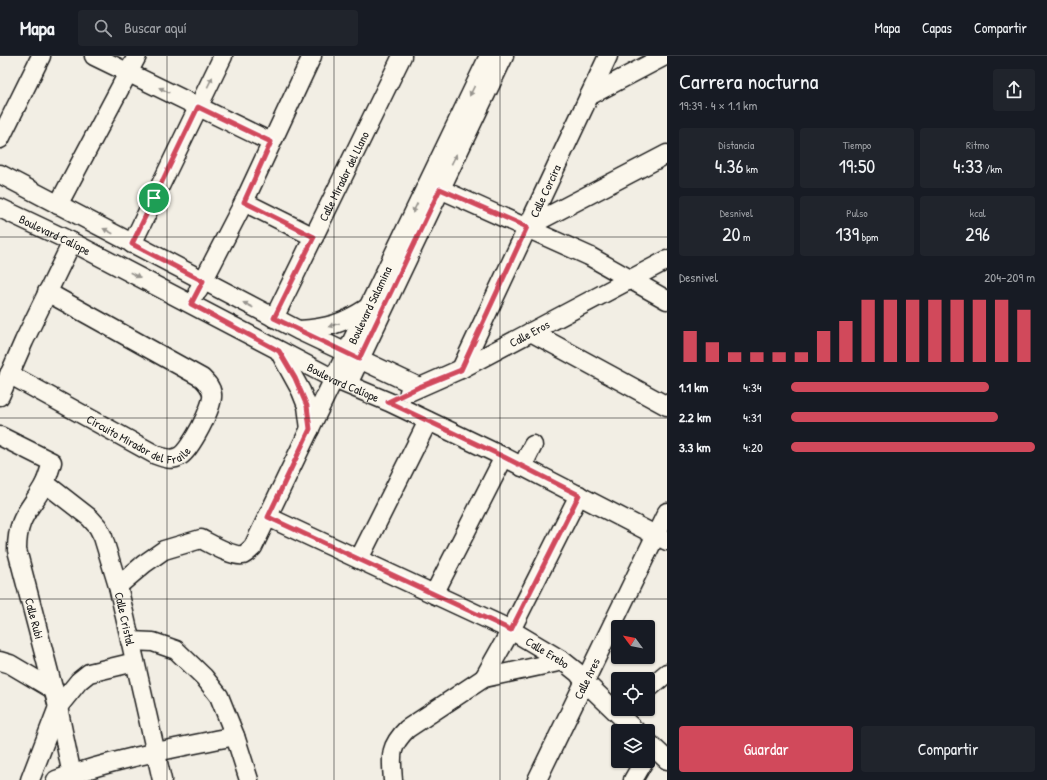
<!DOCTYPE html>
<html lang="es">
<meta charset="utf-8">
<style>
body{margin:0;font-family:"Patrick Hand",sans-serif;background:#20242c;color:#f1f3f6;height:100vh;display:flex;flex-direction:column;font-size:15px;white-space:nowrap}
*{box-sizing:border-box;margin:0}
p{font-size:13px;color:#9ea1a6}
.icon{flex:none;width:22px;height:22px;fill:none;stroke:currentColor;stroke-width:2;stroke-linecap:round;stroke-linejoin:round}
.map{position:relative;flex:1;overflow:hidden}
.details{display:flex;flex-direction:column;background:#171b24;width:380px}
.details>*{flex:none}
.needle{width:26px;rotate:302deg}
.buttons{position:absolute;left:611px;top:564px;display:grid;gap:8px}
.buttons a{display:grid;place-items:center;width:44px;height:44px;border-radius:4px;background:#171b24;box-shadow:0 1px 3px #0004;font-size:20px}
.pin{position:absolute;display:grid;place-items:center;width:34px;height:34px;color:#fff;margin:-17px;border:2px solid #fff;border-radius:50%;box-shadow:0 1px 4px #0007}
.round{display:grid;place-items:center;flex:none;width:42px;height:42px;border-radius:4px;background:#20242c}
.summary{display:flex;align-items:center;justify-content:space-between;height:68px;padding:0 12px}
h1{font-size:22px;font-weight:600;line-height:30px}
.stats{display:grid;grid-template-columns:repeat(3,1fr);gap:6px;height:68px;padding:4px 12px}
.stats div{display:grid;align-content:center;border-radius:4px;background:#20242c;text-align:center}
.stats b{font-size:20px;font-weight:600}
.stats small{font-size:11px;font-weight:400}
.stats p{font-size:11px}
.chart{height:112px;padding:8px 12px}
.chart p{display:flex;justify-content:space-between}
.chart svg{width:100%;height:72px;margin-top:4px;stroke:#d1495b;stroke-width:6}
.cta{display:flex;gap:8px;margin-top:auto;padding:8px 12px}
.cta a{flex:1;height:46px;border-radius:4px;background:#d1495b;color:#fff;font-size:16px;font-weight:600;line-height:46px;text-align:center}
.cta a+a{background:#20242c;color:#f1f3f6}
ul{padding:0 12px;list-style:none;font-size:13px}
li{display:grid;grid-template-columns:64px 48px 1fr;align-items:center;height:30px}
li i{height:10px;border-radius:5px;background:#d1495b}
header{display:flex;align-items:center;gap:24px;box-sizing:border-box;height:56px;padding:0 20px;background:#171b24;border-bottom:1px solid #363941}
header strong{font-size:19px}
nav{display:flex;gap:22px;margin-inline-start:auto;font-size:14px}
.search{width:280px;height:36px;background:#20242c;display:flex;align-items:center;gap:10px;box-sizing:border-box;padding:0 14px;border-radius:4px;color:#9ea1a6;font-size:15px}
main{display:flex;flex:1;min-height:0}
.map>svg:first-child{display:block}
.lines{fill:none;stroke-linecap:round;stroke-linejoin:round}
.minor-casing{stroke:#1c1c1c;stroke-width:21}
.minor{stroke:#fbf7ec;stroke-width:18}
.oneway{fill:#97948e}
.route-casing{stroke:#fff;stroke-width:8}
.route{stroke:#d1495b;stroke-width:5}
.grid{fill:none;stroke:#1c1c1c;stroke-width:1;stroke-opacity:0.55}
.labels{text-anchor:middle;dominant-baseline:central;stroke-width:4;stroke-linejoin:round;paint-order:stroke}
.street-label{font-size:12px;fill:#1c1c1c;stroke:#fbf7ec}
</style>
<header>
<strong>Mapa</strong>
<div class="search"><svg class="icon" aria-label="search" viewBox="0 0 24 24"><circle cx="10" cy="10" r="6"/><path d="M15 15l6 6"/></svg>Buscar aquí</div>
<nav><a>Mapa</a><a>Capas</a><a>Compartir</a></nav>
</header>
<main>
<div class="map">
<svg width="667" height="724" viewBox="0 0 667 724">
<rect width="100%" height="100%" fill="#f2eee4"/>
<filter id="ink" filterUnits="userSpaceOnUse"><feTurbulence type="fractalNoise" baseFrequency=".025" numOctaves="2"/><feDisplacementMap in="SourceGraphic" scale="8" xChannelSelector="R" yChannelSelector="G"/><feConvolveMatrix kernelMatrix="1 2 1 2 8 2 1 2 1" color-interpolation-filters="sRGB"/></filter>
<g filter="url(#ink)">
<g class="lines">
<!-- minor casing -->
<g class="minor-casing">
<g id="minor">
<polyline points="94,0 271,86"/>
<polyline points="589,40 665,0"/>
<polyline points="0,83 41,0"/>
<polyline points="0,118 298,274 419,331"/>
<polyline points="440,133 589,200 667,244"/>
<polyline points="244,146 314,181"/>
<polyline points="58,149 137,0"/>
<path id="s1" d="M0,152L72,186L334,323L389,346L504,401L667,485"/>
<polyline points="527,171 667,98"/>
<polyline points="132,188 223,0"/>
<polyline points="198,235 244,146 312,0"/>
<path id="s2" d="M274,262L402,0"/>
<path d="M299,274C328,272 342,268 367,252"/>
<polyline points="531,276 667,350"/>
<polyline points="279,295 301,335 307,350 310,373"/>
<path id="s3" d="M461,313L608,0"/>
<path id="s4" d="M9,318L156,399C164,402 172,405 180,400C190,394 214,350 212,338C211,331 207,327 202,322L47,236"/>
<polyline points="348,328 504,0"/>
<path id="s5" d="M409,336L461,313L667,204"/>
<polyline points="0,340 24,285 72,186"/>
<path id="s6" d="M0,380L52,406C50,413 48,420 45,427C31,454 17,459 17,494L58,651L73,724"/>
<polyline points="522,411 533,389"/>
<path id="s7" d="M45,427L90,462L98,471L103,481L118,530L162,724"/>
<path id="s8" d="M268,461L511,574L563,605L578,617L585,626L636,675"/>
<polyline points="359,503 428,365"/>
<path id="s9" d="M118,530L144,508L164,494L201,483C211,488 233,501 243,499C247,497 249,495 253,491L489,0"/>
<polyline points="434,538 504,401"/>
<polyline points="130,585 153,586 176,594 204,621 219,640 235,680 249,724"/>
<polyline points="0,605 10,608 54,634"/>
<polyline points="484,622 511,574 579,439"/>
<polyline points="648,633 667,617"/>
<polyline points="648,686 667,704"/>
<polyline points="30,724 58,651 79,625 89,617 135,606"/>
<path d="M56,724C112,703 176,692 235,680"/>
<path d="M393,724C391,700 389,691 407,673L484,622L563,605"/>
<path id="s10" d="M537,724L667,456"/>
<polyline points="633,724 644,705"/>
</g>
</g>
<!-- minor -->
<use href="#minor" class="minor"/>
</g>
<!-- one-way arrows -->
<defs><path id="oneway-solid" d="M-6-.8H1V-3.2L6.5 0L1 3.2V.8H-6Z"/></defs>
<g class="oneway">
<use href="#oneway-solid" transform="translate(210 26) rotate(-64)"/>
<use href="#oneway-solid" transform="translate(164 34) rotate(-153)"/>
<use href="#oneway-solid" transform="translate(472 35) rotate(116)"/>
<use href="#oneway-solid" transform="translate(454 103) rotate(-64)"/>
<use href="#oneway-solid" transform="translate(415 152) rotate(116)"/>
<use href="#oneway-solid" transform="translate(108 175) rotate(-152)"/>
<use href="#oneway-solid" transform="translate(135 219) rotate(27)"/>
<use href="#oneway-solid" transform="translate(248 249) rotate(-152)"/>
<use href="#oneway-solid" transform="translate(334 269) rotate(162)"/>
</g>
</g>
<g class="lines" filter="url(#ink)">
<!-- route casing -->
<g class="route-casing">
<polygon id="route" points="198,51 271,86 244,146 314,181 274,262 359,303 440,133 527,171 461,314 419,331 388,346 504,401 579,439 511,574 268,461 310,373 307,350 295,322 279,295 191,248 203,225 132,188"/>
</g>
<!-- route -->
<use href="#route" class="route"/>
</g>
<!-- grid -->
<path class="grid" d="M167,0V724M334,0V724M500,0V724M0,181H667M0,362H667M0,543H667"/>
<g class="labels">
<!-- street labels -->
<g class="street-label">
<text stroke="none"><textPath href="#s2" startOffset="158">Calle Mirador del Llano</textPath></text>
<text stroke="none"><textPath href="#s3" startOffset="197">Calle Corcira</textPath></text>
<text stroke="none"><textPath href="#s1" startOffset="61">Boulevard Calíope</textPath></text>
<text stroke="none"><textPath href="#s9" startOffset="424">Boulevard Salamina</textPath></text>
<text stroke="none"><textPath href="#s5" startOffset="134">Calle Eros</textPath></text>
<text stroke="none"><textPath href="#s1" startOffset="385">Boulevard Calíope</textPath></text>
<text stroke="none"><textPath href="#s4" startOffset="147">Circuito Mirador del Fraile</textPath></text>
<text stroke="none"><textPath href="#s6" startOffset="225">Calle Rubi</textPath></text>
<text stroke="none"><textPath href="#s7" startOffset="165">Calle Cristal</textPath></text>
<text stroke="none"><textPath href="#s8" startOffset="311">Calle Erebo</textPath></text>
<text stroke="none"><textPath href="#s10" startOffset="113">Calle Ares</textPath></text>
</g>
</g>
</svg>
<div class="buttons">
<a><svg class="needle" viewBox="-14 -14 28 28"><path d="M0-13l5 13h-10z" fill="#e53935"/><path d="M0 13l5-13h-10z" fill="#9ea1a6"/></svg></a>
<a><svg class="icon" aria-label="locate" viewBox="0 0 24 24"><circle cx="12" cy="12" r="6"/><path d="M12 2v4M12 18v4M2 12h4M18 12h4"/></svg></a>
<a><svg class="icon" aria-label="layers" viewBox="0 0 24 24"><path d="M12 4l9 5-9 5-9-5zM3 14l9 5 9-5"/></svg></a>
</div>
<div class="pin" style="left:154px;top:142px;background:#1e9e55"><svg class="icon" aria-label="arrive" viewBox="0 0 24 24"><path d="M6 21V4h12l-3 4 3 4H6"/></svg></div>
</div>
<section class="details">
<div class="summary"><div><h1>Carrera nocturna</h1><p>19:39 · 4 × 1.1 km</p></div><a class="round"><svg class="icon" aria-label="share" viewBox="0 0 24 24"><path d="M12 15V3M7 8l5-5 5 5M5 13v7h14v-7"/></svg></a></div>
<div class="stats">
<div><p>Distancia</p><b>4.36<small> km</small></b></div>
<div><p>Tiempo</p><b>19:50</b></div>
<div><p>Ritmo</p><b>4:33<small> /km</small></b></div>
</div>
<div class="stats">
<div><p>Desnivel</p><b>20<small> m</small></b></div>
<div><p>Pulso</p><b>139<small> bpm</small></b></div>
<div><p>kcal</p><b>296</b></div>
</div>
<div class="chart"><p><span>Desnivel</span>204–209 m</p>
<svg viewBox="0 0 160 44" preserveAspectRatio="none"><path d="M5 44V25M15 44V32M25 44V38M35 44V38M45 44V38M55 44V38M65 44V25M75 44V19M85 44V6M95 44V6M105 44V6M115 44V6M125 44V6M135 44V6M145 44V6M155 44V12"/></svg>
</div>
<ul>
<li><b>1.1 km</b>4:34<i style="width:81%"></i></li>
<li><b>2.2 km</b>4:31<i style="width:85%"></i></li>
<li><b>3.3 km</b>4:20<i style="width:100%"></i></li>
</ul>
<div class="cta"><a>Guardar</a><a>Compartir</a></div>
</section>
</main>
